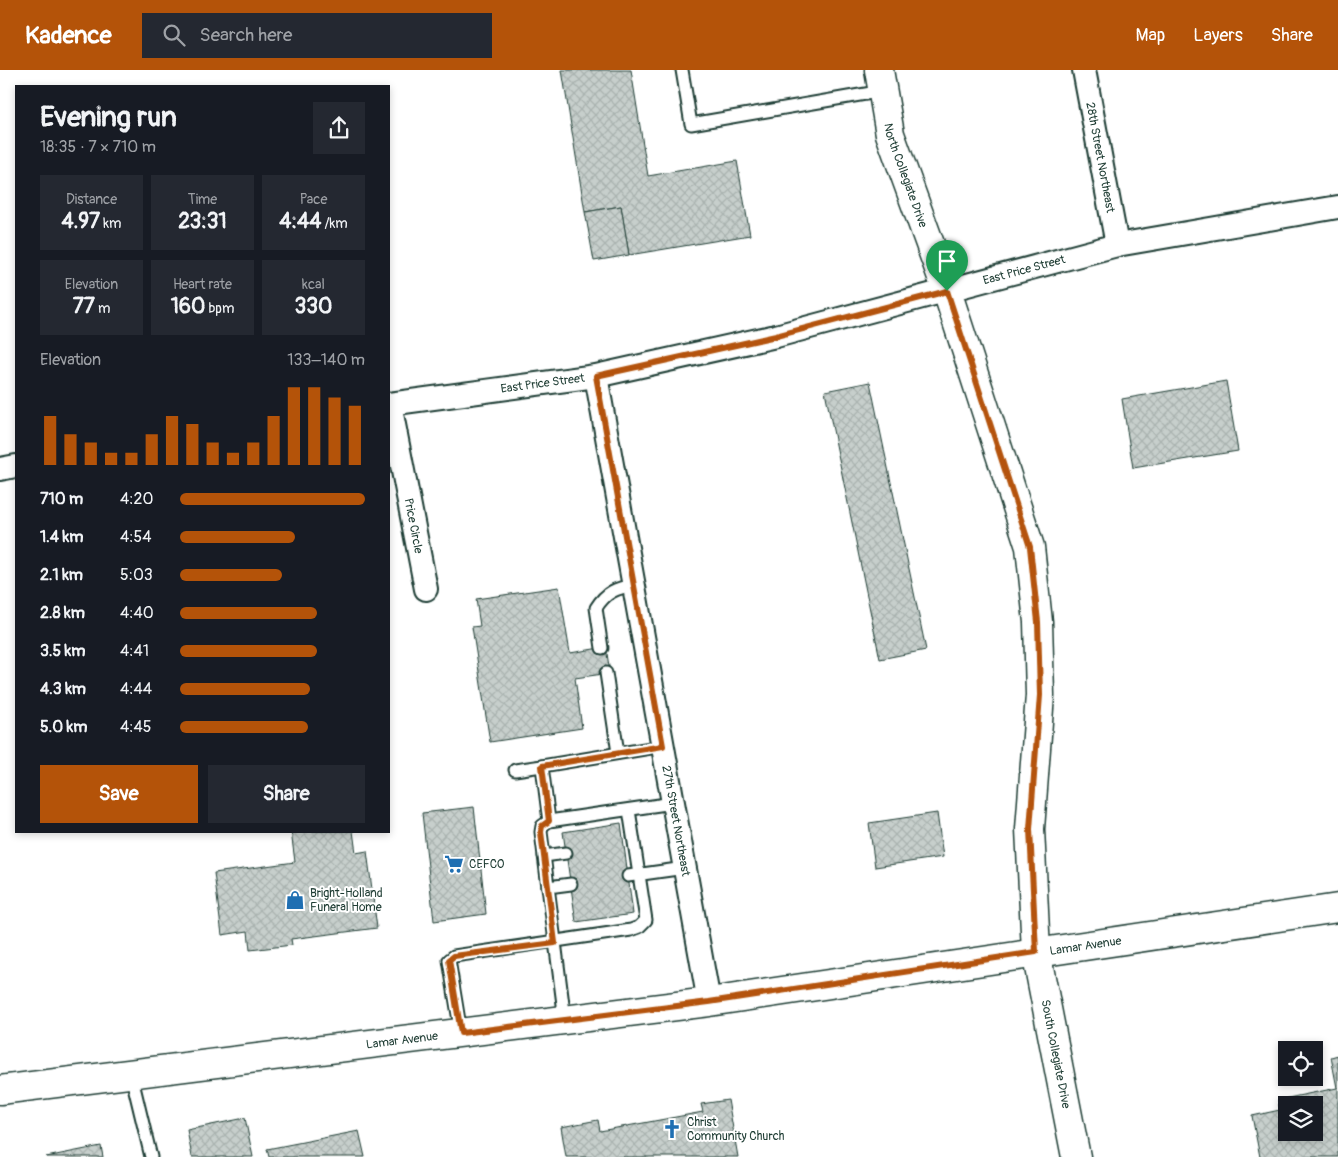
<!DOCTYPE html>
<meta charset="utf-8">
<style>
body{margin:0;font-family:Pangolin,sans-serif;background:#242831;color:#f1f3f6;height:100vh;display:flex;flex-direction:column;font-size:19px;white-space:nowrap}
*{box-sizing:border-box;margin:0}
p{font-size:16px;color:#9ea1a6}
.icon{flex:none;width:28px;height:28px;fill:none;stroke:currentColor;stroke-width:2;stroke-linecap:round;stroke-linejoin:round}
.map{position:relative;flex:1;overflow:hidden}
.details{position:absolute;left:15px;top:15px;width:375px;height:748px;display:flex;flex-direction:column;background:#171b24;border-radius:0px;box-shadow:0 2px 8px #0003}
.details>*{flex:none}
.controls{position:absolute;left:1278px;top:971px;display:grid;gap:10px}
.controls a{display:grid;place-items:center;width:45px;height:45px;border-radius:0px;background:#171b24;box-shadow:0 2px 8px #0003;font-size:25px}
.pin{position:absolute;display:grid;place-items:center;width:42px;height:42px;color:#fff;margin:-51px -21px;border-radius:50% 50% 50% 0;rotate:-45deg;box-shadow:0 0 5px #0007}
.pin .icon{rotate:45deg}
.round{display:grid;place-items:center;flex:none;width:52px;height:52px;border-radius:0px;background:#242831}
.overview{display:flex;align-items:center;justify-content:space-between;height:85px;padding:0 25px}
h1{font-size:28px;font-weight:800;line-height:38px}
.stats{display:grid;grid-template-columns:repeat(3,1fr);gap:8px;height:85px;padding:5px 25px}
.stats div{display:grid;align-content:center;border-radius:0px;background:#242831;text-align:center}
.stats b{font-size:21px;font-weight:800}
.stats small{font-size:14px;font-weight:400}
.stats p{font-size:14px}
.chart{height:140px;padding:10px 25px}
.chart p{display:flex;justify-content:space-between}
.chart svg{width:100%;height:90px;margin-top:5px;stroke:#b45309;stroke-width:6}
.cta{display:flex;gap:10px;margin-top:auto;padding:10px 25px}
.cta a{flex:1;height:58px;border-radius:0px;background:#b45309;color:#fff;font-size:20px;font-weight:800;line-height:58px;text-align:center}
.cta a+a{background:#242831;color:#f1f3f6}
ul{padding:0 25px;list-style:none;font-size:16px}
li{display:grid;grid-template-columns:80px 60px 1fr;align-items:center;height:38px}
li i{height:12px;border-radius:6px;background:#b45309}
header{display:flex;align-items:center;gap:30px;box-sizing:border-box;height:70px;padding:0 25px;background:#b45309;color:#fff}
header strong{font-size:24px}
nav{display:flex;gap:28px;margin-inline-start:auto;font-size:18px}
.search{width:350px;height:45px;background:#242831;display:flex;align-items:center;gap:12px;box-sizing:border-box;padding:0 18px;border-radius:0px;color:#9ea1a6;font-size:19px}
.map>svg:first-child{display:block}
.building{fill:url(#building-cross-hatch);stroke:#1f3d34;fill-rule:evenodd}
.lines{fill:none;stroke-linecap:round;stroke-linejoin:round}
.service-casing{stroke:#1f3d34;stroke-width:15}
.minor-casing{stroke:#1f3d34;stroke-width:26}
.secondary-casing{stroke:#1f3d34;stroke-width:31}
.primary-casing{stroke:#1f3d34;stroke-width:31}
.service{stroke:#fff;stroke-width:11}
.minor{stroke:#fff;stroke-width:22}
.secondary{stroke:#fff;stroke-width:28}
.primary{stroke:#fff;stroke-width:28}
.route-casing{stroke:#fff;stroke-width:10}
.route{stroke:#b45309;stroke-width:6}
.labels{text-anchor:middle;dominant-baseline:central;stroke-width:4;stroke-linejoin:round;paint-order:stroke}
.street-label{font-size:12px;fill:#1f3d34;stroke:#fff}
.poi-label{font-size:12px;fill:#1f3d34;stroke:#fff;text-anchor:start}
</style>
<header>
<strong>Kadence</strong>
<div class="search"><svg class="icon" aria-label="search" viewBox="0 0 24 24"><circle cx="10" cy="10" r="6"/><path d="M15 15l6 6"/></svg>Search here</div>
<nav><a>Map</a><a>Layers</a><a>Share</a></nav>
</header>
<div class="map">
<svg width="1338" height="1087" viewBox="0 0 1338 1087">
<defs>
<pattern id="building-cross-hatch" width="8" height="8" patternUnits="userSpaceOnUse" patternTransform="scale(1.25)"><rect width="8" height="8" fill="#c7cfcc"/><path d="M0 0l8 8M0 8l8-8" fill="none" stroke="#aab3b0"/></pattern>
</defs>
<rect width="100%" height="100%" fill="#fff"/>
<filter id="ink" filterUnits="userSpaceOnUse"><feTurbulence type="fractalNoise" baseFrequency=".02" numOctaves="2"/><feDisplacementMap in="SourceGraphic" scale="10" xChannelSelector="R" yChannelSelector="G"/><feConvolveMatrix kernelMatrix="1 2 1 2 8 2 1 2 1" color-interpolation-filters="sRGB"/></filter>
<g filter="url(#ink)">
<!-- building -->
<g class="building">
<polygon points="562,0 631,0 648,106 737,91 750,165 629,185 621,136 585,142"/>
<polygon points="621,136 629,185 594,191 585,142"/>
<polygon points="1226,311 1238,381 1133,398 1122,329"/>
<polygon points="870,312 926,580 880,589 825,321"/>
<polygon points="559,517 570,583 606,577 610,603 575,608 582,658 490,672 472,557 480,556 476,529"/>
<polygon points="474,737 486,844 434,851 422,743"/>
<polygon points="937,743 943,787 875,797 869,753"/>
<polygon points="621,753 633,844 576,852 563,762"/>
<polygon points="291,761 353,761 356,783 367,781 377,858 291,869 292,875 250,880 248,861 222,865 214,803 295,792"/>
<path d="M1338,985V1087H1260L1252,1046L1280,1040L1278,1030L1337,1018L1331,987ZM1286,1035H1314V1062H1286Z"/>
<polygon points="728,1030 738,1087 566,1087 561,1057 598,1050 600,1061 703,1042 701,1034"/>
<polygon points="245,1048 253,1087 192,1087 187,1060"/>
<polygon points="359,1061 365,1087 269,1087 267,1079"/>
<polygon points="101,1076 103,1087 46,1087"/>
</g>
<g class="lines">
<!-- service casing -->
<g class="service-casing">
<g id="service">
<polyline points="682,0 691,54 883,21"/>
<path d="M602,578L596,538C606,522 616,518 634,515"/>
<polyline points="606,603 618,683"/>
<polyline points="515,700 542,696"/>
<polyline points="549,751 542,696 663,676"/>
<polyline points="544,786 566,783"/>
<polyline points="628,806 685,798"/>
<polyline points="548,817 571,814"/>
<polyline points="565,950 541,762 542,756 549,751 673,733"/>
<polyline points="461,963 449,890 454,886 631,860 639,857 646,850 629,740"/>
<polyline points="131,1004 151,1087"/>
</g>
</g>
<!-- minor casing -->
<g class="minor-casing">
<g id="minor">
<path id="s1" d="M1084,0L1117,175"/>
<path id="s2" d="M596,306L709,932"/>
<path id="s3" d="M389,334L596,306L776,266L1117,175L1338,137"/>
<path id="s4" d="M390,334L426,519"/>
<polyline points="0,399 16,396"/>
</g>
</g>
<!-- secondary casing -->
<g class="secondary-casing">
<g id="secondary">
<path id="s5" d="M879,0L890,64L947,221L1030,477L1038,552L1040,625L1030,759L1036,882L1076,1087"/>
</g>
</g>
<!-- primary casing -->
<g class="primary-casing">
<g id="primary">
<path id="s6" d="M0,1020L709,932L1338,838"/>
</g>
</g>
<!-- service -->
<use href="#service" class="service"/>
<!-- minor -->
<use href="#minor" class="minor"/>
<!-- secondary -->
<use href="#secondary" class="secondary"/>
<!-- primary -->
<use href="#primary" class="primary"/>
</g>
</g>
<g class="lines" filter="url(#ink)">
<!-- route casing -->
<g class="route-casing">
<polygon id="route" points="947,221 1030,477 1038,552 1040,625 1030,759 1036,882 709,932 461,963 449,890 454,886 555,873 541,762 542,756 549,751 542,696 663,676 596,306 776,266"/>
</g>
<!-- route -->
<use href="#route" class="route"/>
</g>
<!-- icons -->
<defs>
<g id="supermarket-bare" transform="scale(1.5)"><path d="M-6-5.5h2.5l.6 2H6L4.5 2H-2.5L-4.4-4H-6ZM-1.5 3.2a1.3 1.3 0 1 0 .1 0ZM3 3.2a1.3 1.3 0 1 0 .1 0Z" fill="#1f6fb2" stroke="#fff" stroke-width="2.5" paint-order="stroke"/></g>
<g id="shop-bare" transform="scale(1.5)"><path d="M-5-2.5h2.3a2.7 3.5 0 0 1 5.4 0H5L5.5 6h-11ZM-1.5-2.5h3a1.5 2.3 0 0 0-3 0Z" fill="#1f6fb2" stroke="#fff" stroke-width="2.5" paint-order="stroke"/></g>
<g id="church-bare" transform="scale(1.5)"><path d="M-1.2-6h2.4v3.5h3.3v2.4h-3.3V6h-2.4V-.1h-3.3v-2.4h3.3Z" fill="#1f6fb2" stroke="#fff" stroke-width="2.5" paint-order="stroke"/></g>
</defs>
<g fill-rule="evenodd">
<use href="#supermarket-bare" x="454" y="794"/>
<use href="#shop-bare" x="295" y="830"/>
<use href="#church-bare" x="672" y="1059"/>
</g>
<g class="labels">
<!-- street labels -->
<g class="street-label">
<text stroke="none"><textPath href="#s1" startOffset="89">28th Street Northeast</textPath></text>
<text stroke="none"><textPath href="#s5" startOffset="109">North Collegiate Drive</textPath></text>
<text stroke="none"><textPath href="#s3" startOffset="650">East Price Street</textPath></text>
<text stroke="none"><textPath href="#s3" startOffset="155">East Price Street</textPath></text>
<text stroke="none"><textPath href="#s4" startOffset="124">Price Circle</textPath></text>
<text stroke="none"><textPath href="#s2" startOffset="452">27th Street Northeast</textPath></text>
<text stroke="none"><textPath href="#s6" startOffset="1095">Lamar Avenue</textPath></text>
<text stroke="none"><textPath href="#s6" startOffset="405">Lamar Avenue</textPath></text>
<text stroke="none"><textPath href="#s5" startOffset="1011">South Collegiate Drive</textPath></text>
</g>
<!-- poi labels -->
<g class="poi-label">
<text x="469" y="794">CEFCO</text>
<text x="310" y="823">Bright-Holland<tspan x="310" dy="14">Funeral Home</tspan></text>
<text x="687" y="1052">Christ<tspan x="687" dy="14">Community Church</tspan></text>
</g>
</g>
</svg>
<div class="controls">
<a><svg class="icon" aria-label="locate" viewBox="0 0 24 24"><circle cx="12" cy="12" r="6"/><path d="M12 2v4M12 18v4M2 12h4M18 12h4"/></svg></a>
<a><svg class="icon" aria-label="layers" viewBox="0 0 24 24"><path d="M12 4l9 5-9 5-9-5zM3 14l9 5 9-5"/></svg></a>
</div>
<div class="pin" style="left:947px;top:221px;background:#1e9e55"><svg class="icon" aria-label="arrive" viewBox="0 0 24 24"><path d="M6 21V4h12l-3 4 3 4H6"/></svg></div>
<section class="details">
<div class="overview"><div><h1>Evening run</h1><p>18:35 · 7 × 710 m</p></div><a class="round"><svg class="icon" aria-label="share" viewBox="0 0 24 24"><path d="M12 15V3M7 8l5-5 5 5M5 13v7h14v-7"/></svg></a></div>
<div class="stats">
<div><p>Distance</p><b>4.97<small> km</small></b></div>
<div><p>Time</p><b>23:31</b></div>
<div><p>Pace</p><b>4:44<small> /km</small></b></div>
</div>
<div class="stats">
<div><p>Elevation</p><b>77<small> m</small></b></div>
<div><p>Heart rate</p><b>160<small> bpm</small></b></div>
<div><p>kcal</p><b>330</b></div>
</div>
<div class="chart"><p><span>Elevation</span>133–140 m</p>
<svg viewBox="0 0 160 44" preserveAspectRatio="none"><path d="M5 44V20M15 44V29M25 44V33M35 44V38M45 44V38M55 44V29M65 44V20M75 44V24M85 44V33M95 44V38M105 44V33M115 44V20M125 44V6M135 44V6M145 44V11M155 44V15"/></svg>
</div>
<ul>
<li><b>710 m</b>4:20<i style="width:100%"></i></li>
<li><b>1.4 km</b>4:54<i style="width:62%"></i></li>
<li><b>2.1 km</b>5:03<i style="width:55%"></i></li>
<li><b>2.8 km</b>4:40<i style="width:74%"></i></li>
<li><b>3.5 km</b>4:41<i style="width:74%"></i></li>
<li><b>4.3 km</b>4:44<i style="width:70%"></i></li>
<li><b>5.0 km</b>4:45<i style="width:69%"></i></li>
</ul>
<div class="cta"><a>Save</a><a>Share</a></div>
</section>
</div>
